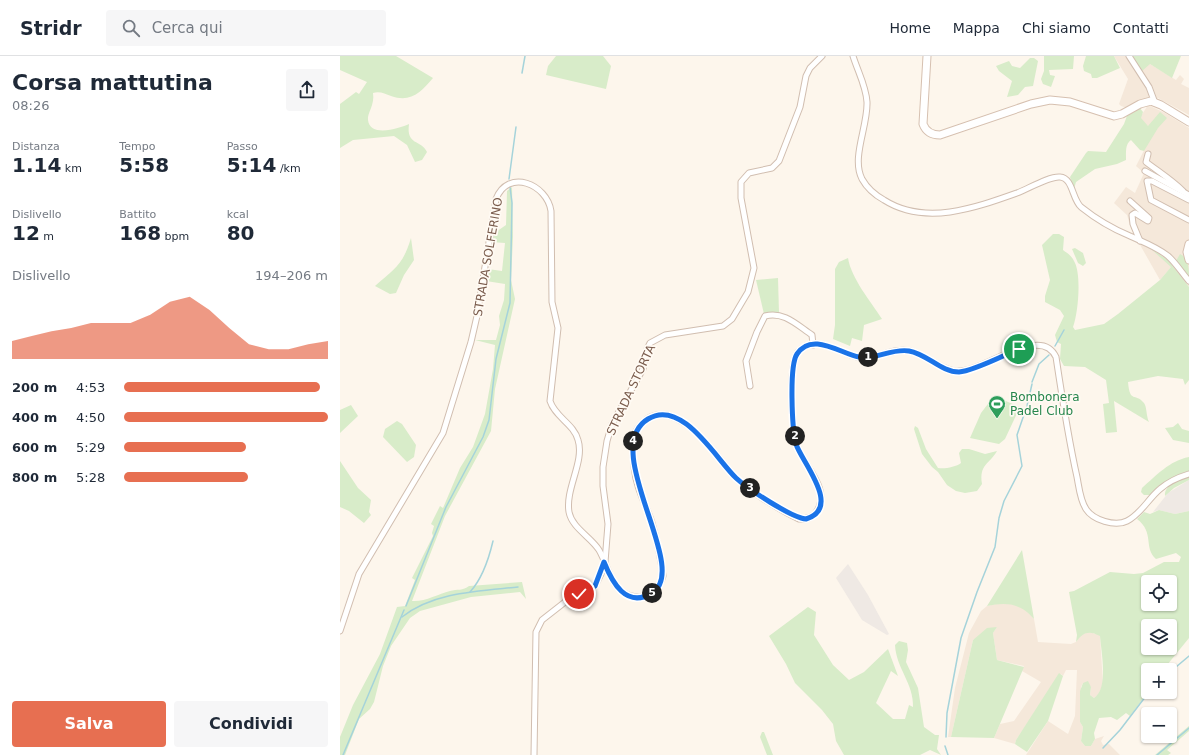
<!DOCTYPE html>
<html lang="it">
<meta charset="utf-8">
<style>
body{margin:0;font-family:"DejaVu Sans",sans-serif;background:#f6f6f7;color:#1f2937;height:100vh;display:flex;flex-direction:column;font-size:15px;white-space:nowrap}
*{box-sizing:border-box;margin:0}
p{font-size:13px;color:#747a83}
.icon{flex:none;width:22px;height:22px;fill:none;stroke:currentColor;stroke-width:2;stroke-linecap:round;stroke-linejoin:round}
.map{position:relative;flex:1;overflow:hidden}
.details{display:flex;flex-direction:column;background:#fff;width:340px}
.details>*{flex:none}
.fabs{position:absolute;left:801px;top:519px;display:grid;gap:8px}
.fabs a{display:grid;place-items:center;width:36px;height:36px;border-radius:4px;background:#fff;box-shadow:0 1px 3px #0004;font-size:20px}
.pin{position:absolute;display:grid;place-items:center;width:34px;height:34px;color:#fff;margin:-17px;border:2px solid #fff;border-radius:50%;box-shadow:0 1px 4px #0007}
.km{position:absolute;width:20px;height:20px;margin:-10px;border-radius:50%;background:#222;color:#fff;font-size:11px;line-height:20px;text-align:center}
.round{display:grid;place-items:center;flex:none;width:42px;height:42px;border-radius:4px;background:#f6f6f7}
.head{display:flex;align-items:center;justify-content:space-between;height:68px;padding:0 12px}
h1{font-size:22px;font-weight:600;line-height:30px}
.metrics{display:grid;grid-template-columns:repeat(3,1fr);gap:6px;height:68px;padding:4px 12px}
.metrics div{display:grid;align-content:center}
.metrics b{font-size:20px;font-weight:600}
.metrics small{font-size:11px;font-weight:400}
.metrics p{font-size:11px}
.chart{height:112px;padding:8px 12px}
.chart p{display:flex;justify-content:space-between}
.chart svg{width:100%;height:72px;margin-top:4px;fill:#e76f51;opacity:.7}
.button{display:flex;gap:8px;margin-top:auto;padding:8px 12px}
.button a{flex:1;height:46px;border-radius:4px;background:#e76f51;color:#fff;font-size:16px;font-weight:600;line-height:46px;text-align:center}
.button a+a{background:#f6f6f7;color:#1f2937}
ul{padding:0 12px;list-style:none;font-size:13px}
li{display:grid;grid-template-columns:64px 48px 1fr;align-items:center;height:30px}
li i{height:10px;border-radius:5px;background:#e76f51}
header{display:flex;align-items:center;gap:24px;box-sizing:border-box;height:56px;padding:0 20px;background:#fff;border-bottom:1px solid #e0e1e3}
header strong{font-size:19px}
nav{display:flex;gap:22px;margin-inline-start:auto;font-size:14px}
.search{width:280px;height:36px;background:#f6f6f7;display:flex;align-items:center;gap:10px;box-sizing:border-box;padding:0 14px;border-radius:4px;color:#747a83;font-size:15px}
main{display:flex;flex:1;min-height:0}
.map>svg:first-child{display:block}
.residential{fill:#f5e8da}
.industrial{fill:#efe9e4}
.green{fill:#d8ecc9;fill-rule:evenodd}
.lines{fill:none;stroke-linecap:round;stroke-linejoin:round}
.stream{stroke:#a5d3da;stroke-width:1.5}
.street-casing{stroke:#d1beb0;stroke-width:7}
.secondary-casing{stroke:#d6c0b0;stroke-width:9}
.street{stroke:#fff;stroke-width:5}
.secondary{stroke:#fff;stroke-width:7}
.route-casing{stroke:#fff;stroke-width:8}
.route{stroke:#1a73e8;stroke-width:5}
.labels{text-anchor:middle;dominant-baseline:central;stroke-width:3.5;stroke-linejoin:round;paint-order:stroke}
.street-label{font-size:12px;fill:#7a5c4d;stroke:#fffaf3}
.leisure-label{font-size:12px;fill:#27864d;stroke:#fffaf3;text-anchor:start}
</style>
<header>
<strong>Stridr</strong>
<div class="search"><svg class="icon" aria-label="search" viewBox="0 0 24 24"><circle cx="10" cy="10" r="6"/><path d="M15 15l6 6"/></svg>Cerca qui</div>
<nav><a>Home</a><a>Mappa</a><a>Chi siamo</a><a>Contatti</a></nav>
</header>
<main>
<section class="details">
<div class="head"><div><h1>Corsa mattutina</h1><p>08:26</p></div><a class="round"><svg class="icon" aria-label="share" viewBox="0 0 24 24"><path d="M12 15V3M7 8l5-5 5 5M5 13v7h14v-7"/></svg></a></div>
<div class="metrics">
<div><p>Distanza</p><b>1.14<small> km</small></b></div>
<div><p>Tempo</p><b>5:58</b></div>
<div><p>Passo</p><b>5:14<small> /km</small></b></div>
</div>
<div class="metrics">
<div><p>Dislivello</p><b>12<small> m</small></b></div>
<div><p>Battito</p><b>168<small> bpm</small></b></div>
<div><p>kcal</p><b>80</b></div>
</div>
<div class="chart"><p><span>Dislivello</span>194–206 m</p>
<svg viewBox="0 0 160 44" preserveAspectRatio="none"><path d="M0 44V33L10 30L20 27L30 25L40 22L50 22L60 22L70 17L80 9L90 6L100 14L110 25L120 35L130 38L140 38L150 35L160 33V44z"/></svg>
</div>
<ul>
<li><b>200 m</b>4:53<i style="width:96%"></i></li>
<li><b>400 m</b>4:50<i style="width:100%"></i></li>
<li><b>600 m</b>5:29<i style="width:60%"></i></li>
<li><b>800 m</b>5:28<i style="width:61%"></i></li>
</ul>
<div class="button"><a>Salva</a><a>Condividi</a></div>
</section>
<div class="map">
<svg width="849" height="699" viewBox="0 0 849 699">
<rect width="100%" height="100%" fill="#fdf6ec"/>
<!-- residential -->
<g class="residential">
<polygon points="774,0 792,0 795,6 810,8 836,24 840,19 844,23 841,28 849,32 849,59 818,42 802,44 787,52 781,50 779,48 788,23"/>
<polygon points="808,49 825,57 849,72 849,231 832,210 820,224 791,173 787,159 774,147 786,131 795,137 804,117 796,110 814,75 799,63"/>
<polygon points="660,547 674,548 687,554 694,563 698,586 731,588 736,586 742,578 749,576 760,579 763,629 758,639 754,642 750,639 751,631 743,627 741,631 740,666 743,671 741,685 745,690 751,690 755,683 764,680 761,685 763,689 769,688 780,699 686,699 708,665 728,678 735,660 737,614 726,614 723,620 721,618 676,684 675,688 654,682 660,668 674,665 701,626 682,615 684,610 657,604 653,577 657,571 633,584 611,681 608,681 615,632 629,577 641,555 647,550"/>
</g>
<!-- industrial -->
<g class="industrial">
<polygon points="849,424 849,455 835,458 819,454 813,456 828,437"/>
<polygon points="508,508 528,539 549,578 547,579 522,564 496,522"/>
</g>
<!-- green -->
<g class="green">
<path d="M0,0H56L93,22C81,36 71,47 51,40C45,38 40,35 33,37C35,49 27,57 28,64C30,82 60,72 69,68C66,90 81,83 87,96L82,104L75,106L67,89L54,80L13,84L0,92V48L16,36L19,38L27,26L0,14Z"/>
<polygon points="216,0 263,0 271,10 266,33 206,19 208,10"/>
<polygon points="704,0 734,0 733,13 709,14 710,19 715,20 711,31 703,28 701,23 704,15"/>
<polygon points="746,0 774,0 780,12 757,22 752,22 751,18 744,15 743,10"/>
<polygon points="792,0 841,0 832,22 810,8 802,15"/>
<polygon points="690,2 694,2 698,5 693,30 685,31 678,39 667,41 672,25 659,15 656,10 669,5 672,10 680,12"/>
<path d="M799,51L803,56L801,62L808,70L820,56L827,62L818,72L804,95L800,94L791,84C785,88 786,96 786,104L777,108L755,113L736,126L734,133L730,121L746,97L748,95L766,96L784,68L788,57Z"/>
<path d="M172,131L173,181L171,224L175,243L155,333L151,375L105,460L72,545C85,546 98,538 110,535C117,533 123,535 129,530L182,526L186,543L180,536L131,541L80,555L70,562L51,590L43,610L34,646L30,653L19,663L5,699H0V681L13,649L40,598L57,551L65,550L75,524L72,522L93,480L92,477L94,470L91,468L100,450L103,452L120,412L133,391L145,358L153,313L155,289L135,284H156L160,269L159,260L164,244L165,228L146,225L148,213L162,215L165,187L151,186L153,178L166,169L167,135Z"/>
<path d="M713,178H719L724,181L723,194C727,197 732,200 734,205C742,218 738,258 733,271L735,274L764,268L778,258L820,224L831,211L811,193L828,204L849,231V324L845,329L843,323L818,320L788,326C790,348 795,336 804,347C807,351 806,360 809,366L774,345L777,376L766,377L763,348L769,347L766,324L745,311L724,310L720,303L721,288L717,286L715,279L724,260L720,254L705,246V240L710,224L702,189Z"/>
<path d="M71,182L74,204L64,219L56,237L50,238L35,230C55,212 63,209 71,182Z"/>
<polygon points="735,192 743,197 746,207 743,210 738,207 732,193"/>
<path d="M840,198C849,202 849,214 849,224L836,205Z"/>
<path d="M508,202C511,222 531,246 542,263L524,269L522,285L512,282L510,290L493,283L495,269V213L499,206Z"/>
<polygon points="438,222 439,257 424,258 416,224"/>
<polygon points="654,340 680,351 665,383 659,388 630,382 641,357"/>
<polygon points="11,349 18,360 0,377 0,354"/>
<polygon points="57,365 62,368 76,389 74,401 67,406 43,381 45,373"/>
<polygon points="838,367 842,373 849,375 849,387 833,384 825,372 833,371"/>
<path d="M575,370L578,372L586,393L598,412C605,413 616,411 621,407L619,397L622,393H629L645,398L657,395C649,409 639,408 642,428L637,435L625,437L616,435L607,429L598,416L592,411L582,398L574,373Z"/>
<path d="M849,401V416C834,420 822,428 811,439H804L801,436L802,432C817,419 829,405 849,401Z"/>
<polygon points="0,405 18,432 31,444 29,456 31,459 24,467 9,455 0,451"/>
<path d="M849,420V424L834,432L825,440C824,428 840,424 849,420Z"/>
<path d="M819,454L835,458L849,455V582L823,614H808V636L790,660L786,657L777,664L771,661L759,662L754,677L755,683L751,690H745L741,685L743,671L740,666V635L743,627L748,625L751,631L750,639L754,642C769,633 761,595 760,580C749,574 743,576 736,586L737,579L729,536L734,535L770,516L794,518L803,517L824,506H839L841,501L836,497L816,503C803,491 815,477 797,463L804,456L810,458ZM808,526H830V548H808ZM808,570H830V592H808Z"/>
<path d="M682,494L694,563C681,547 666,546 647,550Z"/>
<path d="M468,551L476,556L474,579L493,609L509,624L524,616L548,593L558,620L551,615L536,647L553,663H565L569,649L573,651C574,628 556,612 555,589L559,585L567,587L568,594L566,606L578,632L584,671L595,679H599L597,693L601,699L590,694L580,699H504L496,685L493,668L482,654L455,627L446,608L429,580Z"/>
<polygon points="657,571 653,577 657,604 684,611 654,682 611,681 633,584 647,572"/>
<polygon points="719,617 723,620 708,665 687,696 675,688 676,684"/>
<polygon points="849,670 849,675 827,694 831,697 828,699 815,699"/>
<polygon points="422,676 424,676 433,699 427,699 420,681"/>
</g>
<g class="lines">
<!-- stream -->
<g class="stream">
<polyline points="182,17 185,0"/>
<polyline points="169,123 176,71"/>
<polyline points="715,290 724,274"/>
<polyline points="692,326 699,308 709,299"/>
<path d="M130,536C142,523 149,502 153,485"/>
<polyline points="66,550 106,451 143,381 149,364 156,303 170,247 172,147 170,131"/>
<path d="M62,561C93,536 139,535 178,531"/>
<polyline points="830,616 849,600"/>
<polyline points="606,681 607,657 621,582 637,536 655,491 659,462 664,445 682,410 677,379 687,350 692,328"/>
<polyline points="605,690 608,699"/>
<polyline points="763,692 780,674 809,636"/>
<polyline points="3,699 64,554"/>
<polyline points="817,699 849,672"/>
</g>
<!-- street casing -->
<g class="street-casing">
<g id="street">
<path d="M513,0C518,16 526,30 527,46C528,70 511,102 522,123C527,132 535,139 544,144C585,170 635,152 677,137C688,133 709,120 720,121C733,122 732,143 741,151C756,163 773,173 790,180C803,186 817,191 828,200C836,207 842,217 849,225"/>
<polyline points="789,0 809,31 815,47"/>
<path d="M808,98L806,106C819,116 832,124 843,135"/>
<polyline points="805,115 849,139"/>
<polyline points="849,144 812,125 807,125 811,144 849,164"/>
<polyline points="790,145 809,162 808,165 795,157 792,159 793,168 800,185"/>
<path d="M410,330L406,305L417,276L425,260C444,255 457,269 472,279L473,289"/>
<path d="M0,575L19,518L103,377L131,286L137,260L156,143C168,112 207,128 211,155L212,246L218,272L210,345C215,361 234,368 238,384C245,405 225,433 229,456C232,472 251,481 259,494C269,511 270,533 291,540C295,541 301,542 306,540C315,537 320,530 323,520C321,503 317,484 312,467C308,454 302,443 298,430C294,418 293,401 293,388C293,378 299,369 307,363C340,342 377,402 396,422C409,435 442,455 459,463C467,463 473,462 477,455C492,431 460,407 456,386C452,369 448,309 458,296C474,277 500,297 517,301C534,305 552,291 570,295C586,299 598,312 614,315C640,320 700,266 716,301C722,341 728,381 737,421C739,431 740,444 746,453C753,464 775,471 787,465C801,458 808,443 820,433C828,426 839,421 849,418"/>
<polyline points="194,699 196,576 202,564 225,546 255,530 261,518 265,506 268,468 263,430 263,411 267,385 272,368 303,313 307,293 310,287 325,279 383,270 392,263 408,236 414,212 401,142 401,126 409,117 432,112 439,105 460,51 466,20 470,12 482,0"/>
</g>
</g>
<!-- secondary casing -->
<g class="secondary-casing">
<g id="secondary">
<path d="M587,0L583,68C586,76 592,79 600,79L691,48L710,44L730,46L774,60L782,58L800,48L811,45L821,49L849,66"/>
<polyline points="849,188 847,196 849,204"/>
</g>
</g>
<!-- street -->
<use href="#street" class="street"/>
<!-- secondary -->
<use href="#secondary" class="secondary"/>
</g>
<g class="lines">
<!-- route casing -->
<g class="route-casing">
<path id="route" d="M239,538L255,530L264,506C272,526 286,553 312,537C352,513 258,393 308,363C342,342 376,403 396,422C408,433 452,462 466,463C503,452 461,405 456,388C452,373 449,310 457,298C472,275 501,298 519,301C535,304 552,292 569,295C587,298 601,316 619,316C634,315 664,299 679,293"/>
</g>
<!-- route -->
<use href="#route" class="route"/>
</g>
<!-- icons -->
<defs>
<g id="stadium-pin" transform="scale(0.9)"><path d="M0 17L-7.5 6A9.5 9.5 0 1 1 7.5 6Z" fill="#2e9e5b" stroke="#fffaf3"/><path d="M0-5a6.5 5 0 1 0 0 10a6.5 5 0 1 0 0-10ZM-3.5-1.8h7v3.6h-7Z" fill="#fff"/></g>
</defs>
<g fill-rule="evenodd">
<use href="#stadium-pin" x="657" y="348"/>
</g>
<g class="labels">
<!-- street labels -->
<g class="street-label">
<text transform="translate(148 201) rotate(-80)">STRADA SOLFERINO</text>
<text transform="translate(291 334) rotate(-65)">STRADA STORTA</text>
</g>
<!-- leisure labels -->
<g class="leisure-label">
<text x="670" y="341">Bombonera<tspan x="670" dy="14">Padel Club</tspan></text>
</g>
</g>
</svg>
<div class="fabs">
<a><svg class="icon" aria-label="locate" viewBox="0 0 24 24"><circle cx="12" cy="12" r="6"/><path d="M12 2v4M12 18v4M2 12h4M18 12h4"/></svg></a>
<a><svg class="icon" aria-label="layers" viewBox="0 0 24 24"><path d="M12 4l9 5-9 5-9-5zM3 14l9 5 9-5"/></svg></a>
<a>+</a>
<a>−</a>
</div>
<div class="pin" style="left:679px;top:293px;background:#1e9e55"><svg class="icon" aria-label="arrive" viewBox="0 0 24 24"><path d="M6 21V4h12l-3 4 3 4H6"/></svg></div>
<div class="pin" style="left:239px;top:538px;background:#d93025"><svg class="icon" aria-label="check" viewBox="0 0 24 24"><path d="M5 12l5 5 9-10"/></svg></div>
<b class="km" style="left:528px;top:301px">1</b>
<b class="km" style="left:455px;top:380px">2</b>
<b class="km" style="left:410px;top:432px">3</b>
<b class="km" style="left:293px;top:385px">4</b>
<b class="km" style="left:312px;top:537px">5</b>
</div>
</main>
